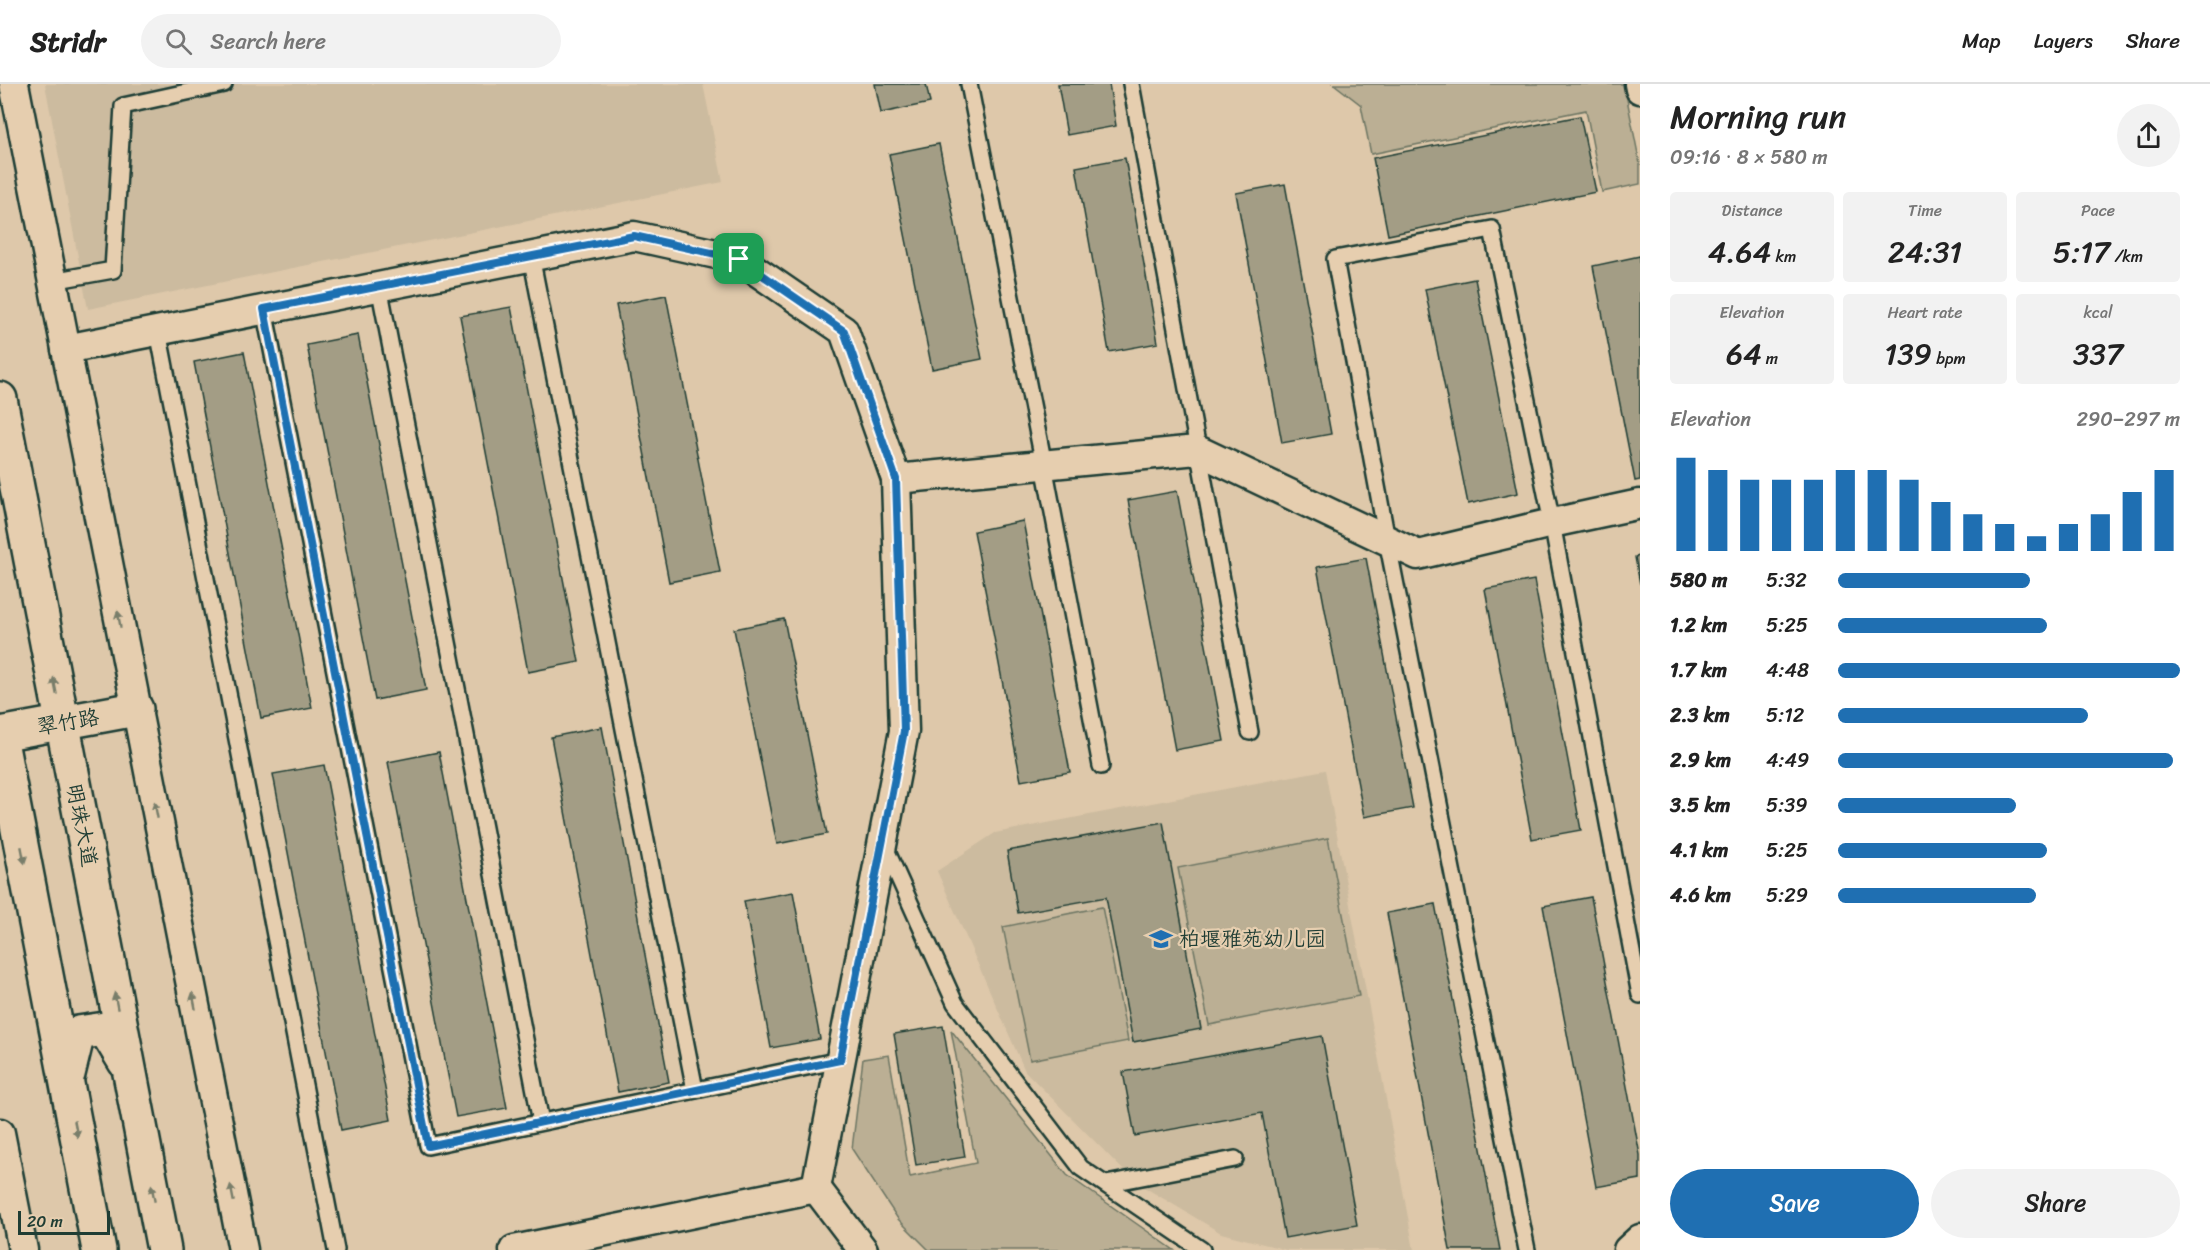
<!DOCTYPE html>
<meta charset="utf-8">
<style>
body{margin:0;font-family:Sriracha,"LXGW WenKai TC",sans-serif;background:#f2f2f2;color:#222;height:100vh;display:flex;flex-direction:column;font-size:22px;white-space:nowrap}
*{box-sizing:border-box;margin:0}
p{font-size:20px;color:#767676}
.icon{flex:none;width:33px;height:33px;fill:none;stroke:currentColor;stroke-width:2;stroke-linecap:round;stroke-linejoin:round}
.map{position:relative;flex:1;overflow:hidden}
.sheet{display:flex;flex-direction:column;background:#fff;width:570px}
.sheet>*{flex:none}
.scale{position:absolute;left:18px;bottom:15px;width:92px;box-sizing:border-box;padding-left:6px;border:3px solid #1f3d34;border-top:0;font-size:16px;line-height:21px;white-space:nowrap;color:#1f3d34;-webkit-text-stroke:4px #e6ceaf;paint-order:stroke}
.pin{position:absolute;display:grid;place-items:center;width:51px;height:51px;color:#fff;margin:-26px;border-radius:12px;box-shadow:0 3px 9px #0006}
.round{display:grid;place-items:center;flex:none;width:63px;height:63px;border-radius:32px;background:#f2f2f2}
.headline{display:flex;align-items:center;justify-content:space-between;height:102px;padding:0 30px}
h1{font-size:33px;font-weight:600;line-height:45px}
.stats{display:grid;grid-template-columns:repeat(3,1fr);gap:9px;height:102px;padding:6px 30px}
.stats div{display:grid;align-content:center;border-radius:6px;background:#f2f2f2;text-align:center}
.stats b{font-size:30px;font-weight:600}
.stats small{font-size:16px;font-weight:400}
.stats p{font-size:16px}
.chart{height:168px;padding:12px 30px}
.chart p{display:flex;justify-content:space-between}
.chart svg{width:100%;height:108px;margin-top:6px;stroke:#1f6fb2;stroke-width:6}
.cta{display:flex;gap:12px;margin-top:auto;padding:12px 30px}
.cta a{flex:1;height:69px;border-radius:36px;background:#1f6fb2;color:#fff;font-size:24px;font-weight:600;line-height:69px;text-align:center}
.cta a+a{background:#f2f2f2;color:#222}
ul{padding:0 30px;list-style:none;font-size:20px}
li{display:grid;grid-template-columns:96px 72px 1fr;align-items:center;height:45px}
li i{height:15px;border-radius:8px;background:#1f6fb2}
header{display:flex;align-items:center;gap:36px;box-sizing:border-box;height:84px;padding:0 30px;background:#fff;border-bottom:2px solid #e0e0e0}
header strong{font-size:28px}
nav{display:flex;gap:33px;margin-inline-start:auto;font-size:21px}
.search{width:420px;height:54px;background:#f2f2f2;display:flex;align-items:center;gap:15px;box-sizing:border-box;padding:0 21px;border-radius:33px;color:#767676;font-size:22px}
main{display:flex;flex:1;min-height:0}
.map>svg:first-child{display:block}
.built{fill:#ccbb9f}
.green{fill:#bbaf94;stroke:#6d7664;stroke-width:1.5}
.building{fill:#a39d85;stroke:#1f3d34;stroke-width:1.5}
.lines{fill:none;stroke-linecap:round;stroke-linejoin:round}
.service-casing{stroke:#1f3d34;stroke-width:20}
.minor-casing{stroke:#1f3d34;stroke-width:33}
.tertiary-casing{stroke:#1f3d34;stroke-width:38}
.secondary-casing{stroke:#1f3d34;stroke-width:38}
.service{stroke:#e6ceaf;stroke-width:15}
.minor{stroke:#e6ceaf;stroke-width:28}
.tertiary{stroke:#e6ceaf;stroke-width:33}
.secondary{stroke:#e6ceaf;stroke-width:33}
.oneway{fill:#797e6b}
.route-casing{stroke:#fff;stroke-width:12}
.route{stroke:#1f6fb2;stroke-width:8}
.labels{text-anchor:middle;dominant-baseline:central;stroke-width:4.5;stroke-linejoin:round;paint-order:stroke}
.street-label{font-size:21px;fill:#1f3d34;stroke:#e6ceaf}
.poi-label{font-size:21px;fill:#1f3d34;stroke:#e6ceaf;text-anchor:start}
</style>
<header>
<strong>Stridr</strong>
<div class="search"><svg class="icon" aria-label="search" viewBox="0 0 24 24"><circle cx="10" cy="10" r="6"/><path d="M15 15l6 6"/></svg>Search here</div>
<nav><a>Map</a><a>Layers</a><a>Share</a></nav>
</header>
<main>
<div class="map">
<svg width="1640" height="1166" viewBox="0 0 1640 1166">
<rect width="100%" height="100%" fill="#dec8aa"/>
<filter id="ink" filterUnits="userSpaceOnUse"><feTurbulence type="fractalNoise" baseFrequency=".0167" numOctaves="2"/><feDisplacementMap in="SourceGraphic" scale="12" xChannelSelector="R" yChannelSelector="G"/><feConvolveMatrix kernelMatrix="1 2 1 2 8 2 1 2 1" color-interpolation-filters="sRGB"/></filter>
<g filter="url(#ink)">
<!-- built -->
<g class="built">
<polygon points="45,0 703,0 723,98 88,225"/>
<polygon points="1325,686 1414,1166 1287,1166 1221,1149 1134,1097 1025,987 937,787 995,749"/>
</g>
<!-- green -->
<g class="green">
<polygon points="1334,0 1624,0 1640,80 1640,100 1602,108 1586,26 1371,70 1361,21"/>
<polygon points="1328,754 1359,912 1209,941 1178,784"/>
<polygon points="1102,823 1128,957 1030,976 1003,843"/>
<polygon points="951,946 1067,1091 1174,1166 929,1166 898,1135 852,1065 863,975 889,971 910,1093 976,1079"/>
</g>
<!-- building -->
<g class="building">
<polygon points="875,0 926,0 930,19 881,29"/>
<polygon points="1058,0 1109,0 1116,42 1067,51"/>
<polygon points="1580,32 1596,108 1388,151 1373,74"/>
<polygon points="939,60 982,275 932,285 889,70"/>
<polygon points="1125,74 1158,259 1109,268 1076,83"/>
<polygon points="1285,100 1331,350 1282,359 1236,109"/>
<polygon points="1640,172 1640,396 1635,397 1593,182"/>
<polygon points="1475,195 1518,409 1468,420 1425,205"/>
<polygon points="666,211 720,488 669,498 616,221"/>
<polygon points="511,223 579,578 528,588 460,232"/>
<polygon points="358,251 426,606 375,616 307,261"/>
<polygon points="244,268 312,624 261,634 194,278"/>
<polygon points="1177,407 1224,657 1175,666 1128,416"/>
<polygon points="1023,437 1070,688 1021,697 974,447"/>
<polygon points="1640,472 1640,500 1635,473"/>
<polygon points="1366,474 1413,724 1364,733 1317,483"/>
<polygon points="1534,496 1581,746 1532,755 1485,505"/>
<polygon points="784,535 827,750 777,760 734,545"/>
<polygon points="602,643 669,998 618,1008 551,653"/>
<polygon points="439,668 507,1024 456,1033 388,678"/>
<polygon points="324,681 391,1036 341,1046 273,690"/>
<polygon points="1163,738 1201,945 1133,958 1106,813 1018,829 1007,767"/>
<polygon points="793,808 820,955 771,964 744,817"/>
<polygon points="1591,813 1640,1071 1640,1095 1596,1103 1543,822"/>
<polygon points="1435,820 1500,1166 1450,1166 1387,829"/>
<polygon points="943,942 965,1073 916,1081 894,950"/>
<polygon points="1322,952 1357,1141 1285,1154 1262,1029 1135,1052 1123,988"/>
</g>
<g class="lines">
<!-- service casing -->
<g class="service-casing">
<g id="service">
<polyline points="969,0 1044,381 1101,682"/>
<polyline points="1131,0 1250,648"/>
<polyline points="531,172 695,1006"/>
<polyline points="52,197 113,186 123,22 224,0"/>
<polyline points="379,202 541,1038"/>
<polyline points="264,225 428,1062 840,976"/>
<polyline points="158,247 336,1166"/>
<polyline points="885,763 955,919 1081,1084 1202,1166"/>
<polyline points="1106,1100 1235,1075"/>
<polyline points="1527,1166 1387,456 1335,175 1492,145 1552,439 1640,911"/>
</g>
</g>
<!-- minor casing -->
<g class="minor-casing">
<g id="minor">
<polyline points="14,0 243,1166"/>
<polyline points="1639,0 1640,5"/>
<polyline points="66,265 634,152 739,175 844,247 896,395 904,647 816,1104"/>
<polyline points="896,395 1197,366 1418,471 1552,439 1640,420"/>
<polyline points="0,1049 23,1166"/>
<polyline points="514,1166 816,1104 863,1166"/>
<polyline points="1628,1166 1640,1155"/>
</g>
</g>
<!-- tertiary casing -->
<g class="tertiary-casing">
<polyline id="tertiary" points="0,650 136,625"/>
</g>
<!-- secondary casing -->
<g class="secondary-casing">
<g id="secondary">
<polyline points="0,315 164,1166"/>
<polyline points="0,652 99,1166"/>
<polyline points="68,990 78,949 105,945 125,978"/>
</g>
</g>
<!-- service -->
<use href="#service" class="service"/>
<!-- minor -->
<use href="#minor" class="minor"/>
<!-- tertiary -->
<use href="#tertiary" class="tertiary"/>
<!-- secondary -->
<use href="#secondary" class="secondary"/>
</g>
<!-- one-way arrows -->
<defs><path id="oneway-solid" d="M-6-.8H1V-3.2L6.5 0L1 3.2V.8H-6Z" transform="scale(1.5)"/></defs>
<g class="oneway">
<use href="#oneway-solid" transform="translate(119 535) rotate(-101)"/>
<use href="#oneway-solid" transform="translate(55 602) rotate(-101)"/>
<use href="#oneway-solid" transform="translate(156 726) rotate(-101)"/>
<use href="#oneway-solid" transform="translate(23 771) rotate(79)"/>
<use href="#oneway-solid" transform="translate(116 917) rotate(-101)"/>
<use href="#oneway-solid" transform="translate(194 917) rotate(-101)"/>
<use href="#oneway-solid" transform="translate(76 1045) rotate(79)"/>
<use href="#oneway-solid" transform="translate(153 1109) rotate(-101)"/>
<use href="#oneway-solid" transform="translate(232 1109) rotate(-101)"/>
</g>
</g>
<g class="lines" filter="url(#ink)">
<!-- route casing -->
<g class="route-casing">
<polygon id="route" points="634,152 739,175 844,247 896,395 904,647 840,976 428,1062 264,225"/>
</g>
<!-- route -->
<use href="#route" class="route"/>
</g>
<!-- icons -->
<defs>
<g id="school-bare" transform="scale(1.8)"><path d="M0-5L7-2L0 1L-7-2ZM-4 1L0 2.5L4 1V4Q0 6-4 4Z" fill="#1f6fb2" stroke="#e6ceaf" stroke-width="2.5" paint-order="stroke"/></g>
</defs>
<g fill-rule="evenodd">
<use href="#school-bare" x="1161" y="855"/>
</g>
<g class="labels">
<!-- street labels -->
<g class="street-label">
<text transform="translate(68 638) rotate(-10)">翠竹路</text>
<text transform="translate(82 741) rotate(79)">明珠大道</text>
</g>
<!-- poi labels -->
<g class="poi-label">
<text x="1179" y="855">柏堰雅苑幼儿园</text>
</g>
</g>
</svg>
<div class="scale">20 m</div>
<div class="pin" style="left:739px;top:175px;background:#1e9e55"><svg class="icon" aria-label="arrive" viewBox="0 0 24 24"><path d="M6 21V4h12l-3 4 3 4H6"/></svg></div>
</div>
<section class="sheet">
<div class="headline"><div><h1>Morning run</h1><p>09:16 · 8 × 580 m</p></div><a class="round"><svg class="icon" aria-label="share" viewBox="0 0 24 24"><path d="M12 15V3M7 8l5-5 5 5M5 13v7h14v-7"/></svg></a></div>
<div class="stats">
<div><p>Distance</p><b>4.64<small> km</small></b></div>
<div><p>Time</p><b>24:31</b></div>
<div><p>Pace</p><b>5:17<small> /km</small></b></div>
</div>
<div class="stats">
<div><p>Elevation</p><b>64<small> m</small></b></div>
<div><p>Heart rate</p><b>139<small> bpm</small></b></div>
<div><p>kcal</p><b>337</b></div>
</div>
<div class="chart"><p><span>Elevation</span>290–297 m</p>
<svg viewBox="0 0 160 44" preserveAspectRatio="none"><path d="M5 44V6M15 44V11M25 44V15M35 44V15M45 44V15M55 44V11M65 44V11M75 44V15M85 44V24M95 44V29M105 44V33M115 44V38M125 44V33M135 44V29M145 44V20M155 44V11"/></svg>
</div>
<ul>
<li><b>580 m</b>5:32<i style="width:56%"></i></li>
<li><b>1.2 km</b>5:25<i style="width:61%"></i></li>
<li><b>1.7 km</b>4:48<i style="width:100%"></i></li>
<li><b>2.3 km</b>5:12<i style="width:73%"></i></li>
<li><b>2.9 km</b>4:49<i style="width:98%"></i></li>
<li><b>3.5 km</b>5:39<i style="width:52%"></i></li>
<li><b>4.1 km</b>5:25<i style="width:61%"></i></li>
<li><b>4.6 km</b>5:29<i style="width:58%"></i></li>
</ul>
<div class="cta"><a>Save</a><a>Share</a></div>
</section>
</main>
